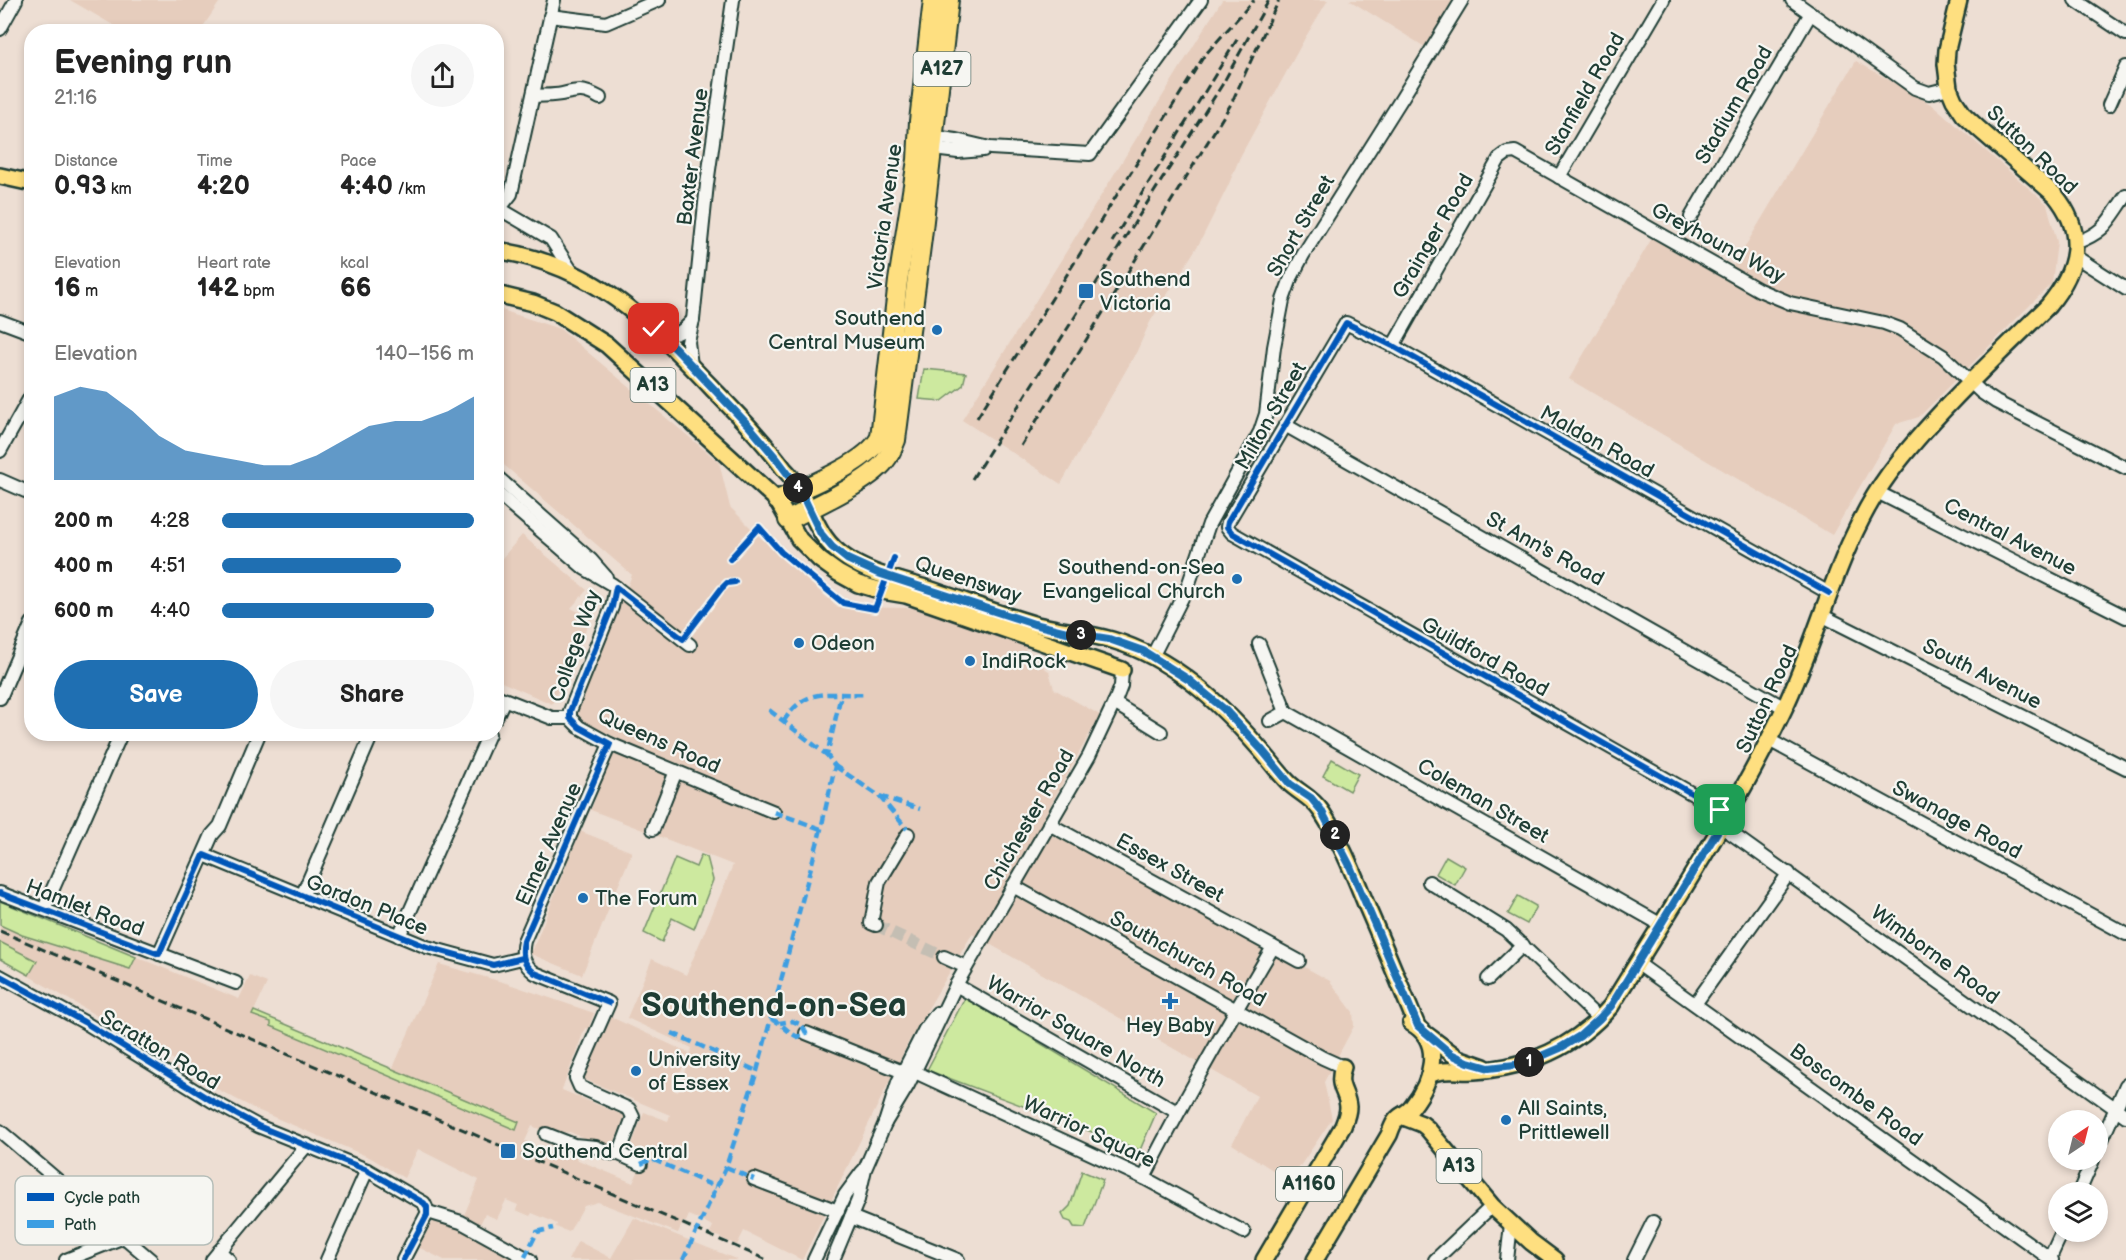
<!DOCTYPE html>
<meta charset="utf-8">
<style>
body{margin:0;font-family:"Balsamiq Sans",sans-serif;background:#f6f6f6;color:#222;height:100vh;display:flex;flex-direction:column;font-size:22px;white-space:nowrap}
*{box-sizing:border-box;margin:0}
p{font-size:20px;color:#767676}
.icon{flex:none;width:33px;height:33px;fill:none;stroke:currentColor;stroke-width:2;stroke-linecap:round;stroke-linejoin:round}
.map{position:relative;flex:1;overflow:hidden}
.side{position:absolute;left:24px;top:24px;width:480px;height:717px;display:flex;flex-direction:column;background:#fff;border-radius:24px;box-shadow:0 3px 9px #0003}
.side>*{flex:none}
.needle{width:39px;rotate:35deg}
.controls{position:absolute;left:2048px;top:1110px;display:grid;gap:12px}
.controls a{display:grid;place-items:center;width:60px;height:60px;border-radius:50%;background:#fff;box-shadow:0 3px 9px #0003;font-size:30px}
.pin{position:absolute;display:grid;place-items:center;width:51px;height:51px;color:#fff;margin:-26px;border-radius:12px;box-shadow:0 3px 9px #0006}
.km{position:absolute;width:30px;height:30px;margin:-15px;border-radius:50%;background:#222;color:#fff;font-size:16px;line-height:30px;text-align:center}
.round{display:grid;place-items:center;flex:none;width:63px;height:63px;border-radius:32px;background:#f6f6f6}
.summary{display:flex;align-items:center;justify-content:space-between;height:102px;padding:0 30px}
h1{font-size:33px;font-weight:700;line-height:45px}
.metrics{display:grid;grid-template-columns:repeat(3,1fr);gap:9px;height:102px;padding:6px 30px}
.metrics div{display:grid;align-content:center}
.metrics b{font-size:26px;font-weight:700}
.metrics small{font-size:16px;font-weight:400}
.metrics p{font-size:16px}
.chart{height:168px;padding:12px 30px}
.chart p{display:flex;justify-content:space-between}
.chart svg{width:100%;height:108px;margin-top:6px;fill:#1f6fb2;opacity:.7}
.primary-button{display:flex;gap:12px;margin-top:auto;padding:12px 30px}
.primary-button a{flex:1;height:69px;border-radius:36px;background:#1f6fb2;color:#fff;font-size:24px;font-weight:700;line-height:69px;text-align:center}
.primary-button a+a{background:#f6f6f6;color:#222}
ul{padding:0 30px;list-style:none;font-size:20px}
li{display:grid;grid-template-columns:96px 72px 1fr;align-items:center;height:45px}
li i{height:15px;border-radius:8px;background:#1f6fb2}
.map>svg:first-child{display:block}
.built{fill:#e6cdbd}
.green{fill:#cde99f;stroke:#76936a;stroke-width:1.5}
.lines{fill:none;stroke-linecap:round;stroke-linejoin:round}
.minor-tunnel{stroke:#c4beb3;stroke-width:12;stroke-dasharray:12 6;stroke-linecap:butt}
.minor-casing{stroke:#1f3d34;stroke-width:16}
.major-casing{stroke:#1f3d34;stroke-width:20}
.highway-casing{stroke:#1f3d34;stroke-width:22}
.minor{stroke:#f6f6f2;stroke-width:12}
.major{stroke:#fedf80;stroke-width:15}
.highway{stroke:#fedf80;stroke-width:18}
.rail{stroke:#1f3d34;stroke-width:3;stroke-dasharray:9 4.5;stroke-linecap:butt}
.quiet{stroke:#3c9ee2;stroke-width:4.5;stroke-dasharray:9 4.5;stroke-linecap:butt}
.cycleway-casing{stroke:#f6f6f2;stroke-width:10}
.cycleway{stroke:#0057b8;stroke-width:6}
.route-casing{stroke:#fff;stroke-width:12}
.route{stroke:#1f6fb2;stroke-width:8}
.poi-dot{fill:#1f6fb2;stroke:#f6f6f2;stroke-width:2}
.labels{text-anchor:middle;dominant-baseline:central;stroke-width:4.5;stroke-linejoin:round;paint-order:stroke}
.shield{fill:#f6f6f2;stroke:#60746d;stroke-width:1.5}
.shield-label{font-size:20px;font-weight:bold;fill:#1f3d34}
.street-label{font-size:21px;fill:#1f3d34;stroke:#f6f6f2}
.poi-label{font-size:21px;fill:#1f3d34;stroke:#f6f6f2;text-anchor:start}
.town-label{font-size:33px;font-weight:bold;fill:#1f3d34;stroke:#f6f6f2}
.key{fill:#f6f6f2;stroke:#b6beb9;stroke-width:1.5}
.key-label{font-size:16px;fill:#1f3d34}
</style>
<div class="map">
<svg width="2126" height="1260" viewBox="0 0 2126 1260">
<rect width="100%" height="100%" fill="#edded3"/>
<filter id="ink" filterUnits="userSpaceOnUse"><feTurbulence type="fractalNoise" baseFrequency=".0167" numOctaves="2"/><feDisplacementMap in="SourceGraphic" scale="12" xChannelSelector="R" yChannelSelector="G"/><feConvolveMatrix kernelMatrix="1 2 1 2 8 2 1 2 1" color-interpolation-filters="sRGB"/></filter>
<g filter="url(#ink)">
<!-- built -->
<g class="built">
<polygon points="70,0 221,0 200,31 125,32"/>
<polygon points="1222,0 1328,0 1305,38 1240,157 1228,186 1200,242 1150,322 1137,351 1061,484 962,420"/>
<polygon points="1349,0 1453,0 1425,47"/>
<polygon points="1856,61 1934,106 2047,204 2057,242 2052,283 1919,417 1896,424 1832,535 1569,379 1652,238 1725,280"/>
<polygon points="496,308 560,329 719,462 730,507 784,561 838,607 914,608 1027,645 1024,654 1049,671 1054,689 1100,715 1041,822 1330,981 1353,1012 1354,1026 1324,1082 1332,1119 1290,1181 1232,1144 1257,1096 972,934 909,1041 802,1260 744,1231 737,1245 710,1233 713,1226 689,1215 686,1222 683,1222 678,1233 598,1202 584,1206 569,1232 556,1227 557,1224 549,1220 532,1213 530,1216 516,1210 518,1205 506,1200 497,1219 485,1214 480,1224 464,1215 479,1180 418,1149 404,1178 371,1158 257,1110 217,1089 101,1011 97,1016 0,959 0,901 239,999 250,976 267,983 254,1011 392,1070 439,964 506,983 594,1013 588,1029 585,1028 562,1090 625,1116 611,1150 570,1132 549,1133 532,1126 525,1141 559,1156 563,1147 578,1154 576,1159 633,1183 639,1170 625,1164 644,1112 668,1121 670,1115 584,1079 611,1017 689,1053 673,1090 678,1092 692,1048 627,1018 652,959 686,975 733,865 591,810 617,738 575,719 632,575 497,459"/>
<polygon points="522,535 587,590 571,608 591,618 552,704 497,680 496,583 502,570 497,567 497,564"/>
<polygon points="580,831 632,852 582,975 531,954"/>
<polygon points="436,1217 515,1260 444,1260 418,1247"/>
<polygon points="634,1218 738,1260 568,1260 578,1241 611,1258"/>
</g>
<!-- green -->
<g class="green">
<polygon points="924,369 966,373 963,385 942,401 919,399"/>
<polygon points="1332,759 1358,774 1349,791 1323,776"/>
<polygon points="701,855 707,857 713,880 694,929 672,918 662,942 644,933 675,858 696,867"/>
<polygon points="1446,856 1465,867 1455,885 1436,874"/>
<polygon points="1518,896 1536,906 1527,924 1508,914"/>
<polygon points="0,901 136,957 130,969 22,935 0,925"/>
<polygon points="0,942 37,961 29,975 0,959"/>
<polygon points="965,998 1156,1113 1140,1150 927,1070"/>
<polygon points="254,1011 519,1122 516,1130 271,1026 271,1022 252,1015"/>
<polygon points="1082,1171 1103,1180 1085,1228 1074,1227 1071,1222 1065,1220 1062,1214 1070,1206"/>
</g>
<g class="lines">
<!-- minor-tunnel -->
<polyline class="minor-tunnel" points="876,925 944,957"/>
<!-- minor casing -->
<g class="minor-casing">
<g id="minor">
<polyline points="1792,0 1915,88 1929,93 1949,88"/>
<polyline points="2075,0 2126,34"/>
<polyline points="550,16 606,23 659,0"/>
<polyline points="0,29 16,0"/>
<path d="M533,96C542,95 553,96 562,94C579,90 584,89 600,98"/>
<polyline points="2109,105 2126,67"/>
<polyline points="934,137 956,140 990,148 1090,154 1201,0"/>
<polyline points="933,149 958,152 983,150"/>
<polyline points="1559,177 1663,0"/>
<polyline points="500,209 551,239 572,272"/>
<polyline points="496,213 511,194 554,0"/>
<polyline points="1691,217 1811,13"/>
<path d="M2075,243C2106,232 2108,221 2126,196"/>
<polyline points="2076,257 2126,289"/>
<polyline points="693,320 707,184 733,0"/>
<polyline points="0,321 32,333"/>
<path d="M655,330C675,338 679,335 693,320L688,342L691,365"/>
<polyline points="1393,346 1499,159 1507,153 1515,152 1759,290 1790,303 1884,323 1900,329 1943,356 1981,392 1996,402 2126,468"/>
<polyline points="1285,425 1785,708"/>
<polyline points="0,451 32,394"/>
<polyline points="496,476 591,560 606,577"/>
<polyline points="0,480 32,494"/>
<polyline points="496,492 584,568 613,585 690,645"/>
<polyline points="1877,492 2126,617"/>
<polyline points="1821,615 2126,768"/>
<polyline points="1259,644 1286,712 1270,721"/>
<polyline points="1153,655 1188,586 1209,524 1260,432 1266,414 1274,347 1283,300 1291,278 1303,255 1402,98 1462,0"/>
<polyline points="496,696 552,718 570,718"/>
<polyline points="0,698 32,623"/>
<polyline points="1114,703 1161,732"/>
<polyline points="1286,712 1660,924"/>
<polyline points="496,717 504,700"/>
<polyline points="570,718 579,727 610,744 774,812"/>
<polyline points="570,718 570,711 612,607 616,587"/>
<polyline points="1769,740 2126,934"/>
<path d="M610,744L524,941C521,955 523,964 535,973L609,1003L576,1078L580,1087L629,1109L633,1117L619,1154"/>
<polyline points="1728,814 1232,533 1227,527 1228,522 1346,323 1393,346 1829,593"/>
<polyline points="1049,824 1299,961"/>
<polyline points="1721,826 2126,1116"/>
<polyline points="653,829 676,771"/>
<polyline points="204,855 427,947 493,965 522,958"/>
<polyline points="1429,882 1506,930 1599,1019"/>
<polyline points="1013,886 1323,1058 1343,1067"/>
<polyline points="0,893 236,983"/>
<polyline points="302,896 372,734"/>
<polyline points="44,909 121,734"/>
<polyline points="876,925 871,923 879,882 908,834"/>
<polyline points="399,936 489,734"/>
<polyline points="159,954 212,835 220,826 259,734"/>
<polyline points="944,957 966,967"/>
<polyline points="1637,963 2052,1260"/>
<polyline points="0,976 84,1022 212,1101 258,1126 367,1170 424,1203 428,1212"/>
<polyline points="1488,979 1523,945"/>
<polyline points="956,985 1177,1112"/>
<polyline points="1695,1004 1789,873"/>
<polyline points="806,1033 903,1072"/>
<polyline points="915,1072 1144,1178 1244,1232"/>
<polyline points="885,1123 908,1085 956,985 1089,756 1116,699 1121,686 1122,670"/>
<polyline points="0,1131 151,1260"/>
<polyline points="546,1134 574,1145 596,1147 610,1153 619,1154 641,1164"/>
<polyline points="2097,1151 2126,1085"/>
<path d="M1144,1178C1184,1099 1228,1023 1273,947"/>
<polyline points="754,1179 838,1211"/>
<polyline points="2079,1192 2093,1160"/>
<polyline points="428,1212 461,1222 530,1260"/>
<polyline points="851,1217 958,1260"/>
<polyline points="219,1251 229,1260"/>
<polyline points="66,1260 124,1237"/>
<polyline points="212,1260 307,1145"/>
<polyline points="327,1260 367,1170"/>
<polyline points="403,1260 428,1212"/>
<polyline points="814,1260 845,1195 862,1172"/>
<polyline points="833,1260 858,1200 865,1169 885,1123 898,1082 925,1029 937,1013"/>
<polyline points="1435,1260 1492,1206"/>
<polyline points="1507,1260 1511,1224"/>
<polyline points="1634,1260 1653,1222"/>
<polyline points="2049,1260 2062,1232"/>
</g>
</g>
<!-- major casing -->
<g class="major-casing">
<g id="major">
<polyline points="0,176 32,183"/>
<path d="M496,250C594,265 647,320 712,388C737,414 763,440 784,469C790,475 795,482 799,489C815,515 818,539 845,557C867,573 896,579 922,587C960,599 998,614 1037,625C1062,631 1088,633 1112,640C1173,658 1219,702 1259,748C1269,759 1278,772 1288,782C1299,793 1312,797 1321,811C1341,841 1354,875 1368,909C1385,948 1401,987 1417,1026"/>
<polyline points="496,294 533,303 555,312 607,345 777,500 799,539 820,560 838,573 858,584 882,591 906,595 1122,670"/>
<polyline points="1427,1035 1458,1058 1484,1067"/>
<path d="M1429,1075C1443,1068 1458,1072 1474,1071C1527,1068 1576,1047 1611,1006C1670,909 1735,812 1784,709C1821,632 1838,544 1889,474C1933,415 1995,358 2048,306C2078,270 2087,234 2055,195L1979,129L1964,115L1954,100L1949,88L1946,64L1947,50L1959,0"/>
<polyline points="1401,1116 1422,1124 1427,1128 1492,1206 1531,1242 1555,1260"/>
<path d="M1264,1260L1343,1126C1345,1121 1348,1113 1348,1107C1347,1091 1336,1087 1343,1067"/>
<path d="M1315,1260L1389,1135C1391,1130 1393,1123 1397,1119C1402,1114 1408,1113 1412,1107C1431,1083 1445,1041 1411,1023"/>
</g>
</g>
<!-- highway casing -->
<g class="highway-casing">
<g id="highway">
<path d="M777,500C804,488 868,463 880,437L898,281L917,160L919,121L933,0"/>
<path d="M788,520C812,508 869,482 885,461C890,455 893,448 896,440L922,238L949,0"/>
</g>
</g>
<!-- minor -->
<use href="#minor" class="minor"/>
<!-- major -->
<use href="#major" class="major"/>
<!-- highway -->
<use href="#highway" class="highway"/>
<!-- rail -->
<g class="rail">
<polyline points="1112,242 1238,38"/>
<polyline points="977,418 1204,56 1254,0"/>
<polyline points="1021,446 1231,104 1279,0"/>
<polyline points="972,479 1222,85 1269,0"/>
<polyline points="0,931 767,1260"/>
</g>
<!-- quiet -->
<g class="quiet">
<polyline points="769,710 827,755"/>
<path d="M783,722C807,685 828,696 866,694"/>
<polyline points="835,766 879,796 920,809"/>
<polyline points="879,796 907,829"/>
<polyline points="774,812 821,829"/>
<path d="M771,1019C784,1024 785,1031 798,1037L806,1033L802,1025L792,1021L780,1023"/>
<polyline points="672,1033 757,1071"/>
<polyline points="641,1164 652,1159 716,1187"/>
<polyline points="726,1167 754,1179"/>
<polyline points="525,1257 537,1232 553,1228"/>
<polyline points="683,1260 726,1167 757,1071 821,829 835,766 827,755 841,695"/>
</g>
<!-- cycleway casing -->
<g class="cycleway-casing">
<g id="cycleway">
<polyline points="730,559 759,527 781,552 843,603 875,609 894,558"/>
<polyline points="1728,814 1232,533 1227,527 1228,522 1346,323 1393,346 1829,593"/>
<polyline points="0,893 159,954 204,855 427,947 493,965 522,958"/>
<polyline points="0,976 84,1022 212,1101 258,1126 367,1170 424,1203 427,1207 427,1215 403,1260"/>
<path d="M609,1003L535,973C523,964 521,955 524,941L610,744L579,727L570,718V711L612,607L616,587L683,639L721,589L727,583L735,582"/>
</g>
</g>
<!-- cycleway -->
<use href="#cycleway" class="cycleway"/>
</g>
</g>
<g class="lines" filter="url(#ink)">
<!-- route casing -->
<g class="route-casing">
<polyline id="route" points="654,329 675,348 749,426 776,458 800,490 821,534 832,547 847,559 878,573 1034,624 1071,633 1109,639 1143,651 1189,680 1224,709 1262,750 1290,784 1311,798 1321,810 1349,864 1418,1026 1451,1054 1468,1062 1489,1068 1523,1064 1560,1048 1580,1036 1599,1019 1611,1006 1728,814 1720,810"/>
</g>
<!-- route -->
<use href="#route" class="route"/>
</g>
<!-- markers -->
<g class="poi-dot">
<rect x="1078" y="283" width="16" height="16" rx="3"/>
<circle cx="937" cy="330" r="6"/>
<circle cx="1237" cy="579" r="6"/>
<circle cx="799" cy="643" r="6"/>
<circle cx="970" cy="661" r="6"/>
<circle cx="583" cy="898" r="6"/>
<path d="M1167 992h6v6h6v6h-6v6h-6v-6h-6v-6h6z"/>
<circle cx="636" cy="1071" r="6"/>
<circle cx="1506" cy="1120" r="6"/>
<rect x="500" y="1143" width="16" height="16" rx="3"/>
</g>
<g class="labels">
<!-- shield labels -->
<g class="shield">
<rect x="913.5" y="52" width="57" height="34" rx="4.5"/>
<rect x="630.5" y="368" width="45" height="34" rx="4.5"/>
<rect x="1436.5" y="1149" width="45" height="34" rx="4.5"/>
<rect x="1276" y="1167" width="66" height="34" rx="4.5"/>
</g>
<g class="shield-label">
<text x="942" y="69">A127</text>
<text x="653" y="385">A13</text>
<text x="1459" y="1166">A13</text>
<text x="1309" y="1184">A1160</text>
</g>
<!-- street labels -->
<g class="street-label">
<text transform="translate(1585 94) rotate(-60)">Stanfield Road</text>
<text transform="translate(1734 105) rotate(-60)">Stadium Road</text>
<text transform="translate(2032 150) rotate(44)">Sutton Road</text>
<text transform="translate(693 157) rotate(-83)">Baxter Avenue</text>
<text transform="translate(885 217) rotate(-82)">Victoria Avenue</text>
<text transform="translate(1301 226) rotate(-60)">Short Street</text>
<text transform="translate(1433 236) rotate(-60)">Grainger Road</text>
<text transform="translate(1718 243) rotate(28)">Greyhound Way</text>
<text transform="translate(1271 416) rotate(-60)">Milton Street</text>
<text transform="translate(1597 442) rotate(29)">Maldon Road</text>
<text transform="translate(2010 537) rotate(27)">Central Avenue</text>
<text transform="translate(1545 549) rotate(29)">St Ann's Road</text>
<text transform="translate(968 580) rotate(18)">Queensway</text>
<text transform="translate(575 646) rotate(-71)">College Way</text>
<text transform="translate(1485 657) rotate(29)">Guildford Road</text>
<text transform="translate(1982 674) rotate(27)">South Avenue</text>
<text transform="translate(1767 699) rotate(-65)">Sutton Road</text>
<text transform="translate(659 741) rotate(24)">Queens Road</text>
<text transform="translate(1483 801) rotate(30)">Coleman Street</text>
<text transform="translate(1029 820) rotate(-60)">Chichester Road</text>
<text transform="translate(1957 820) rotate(28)">Swanage Road</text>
<text transform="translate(549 844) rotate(-66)">Elmer Avenue</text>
<text transform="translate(1170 868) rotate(29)">Essex Street</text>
<text transform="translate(367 905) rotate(22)">Gordon Place</text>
<text transform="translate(85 908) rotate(21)">Hamlet Road</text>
<text transform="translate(1935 955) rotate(36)">Wimborne Road</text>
<text transform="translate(1188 959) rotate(29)">Southchurch Road</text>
<text transform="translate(1076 1032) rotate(30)">Warrior Square North</text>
<text transform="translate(160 1050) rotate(31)">Scratton Road</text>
<text transform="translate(1856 1095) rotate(36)">Boscombe Road</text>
<text transform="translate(1089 1132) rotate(25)">Warrior Square</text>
</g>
<!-- poi labels -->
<g class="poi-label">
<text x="1100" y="279">Southend<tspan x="1100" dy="24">Victoria</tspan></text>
<text x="925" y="318" text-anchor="end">Southend<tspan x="925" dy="24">Central Museum</tspan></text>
<text x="1225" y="567" text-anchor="end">Southend-on-Sea<tspan x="1225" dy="24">Evangelical Church</tspan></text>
<text x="811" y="643">Odeon</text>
<text x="982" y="661">IndiRock</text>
<text x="595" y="898">The Forum</text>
<text x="1170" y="1025" text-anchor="middle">Hey Baby</text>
<text x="648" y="1059">University<tspan x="648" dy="24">of Essex</tspan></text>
<text x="1518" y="1108">All Saints,<tspan x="1518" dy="24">Prittlewell</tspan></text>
<text x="522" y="1151">Southend Central</text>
</g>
<!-- town labels -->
<g class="town-label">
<text x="774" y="1006">Southend-on-Sea</text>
</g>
</g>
<!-- legend -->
<rect x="15" y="1176" width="198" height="69" rx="9" class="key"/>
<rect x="27" y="1193" width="27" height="8" fill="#0057b8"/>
<rect x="27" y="1220" width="27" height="8" fill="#3c9ee2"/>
<g class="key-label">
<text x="64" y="1203">Cycle path</text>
<text x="64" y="1230">Path</text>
</g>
</svg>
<div class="controls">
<a><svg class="needle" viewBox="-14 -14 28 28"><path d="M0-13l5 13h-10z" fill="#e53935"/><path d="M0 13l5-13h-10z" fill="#767676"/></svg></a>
<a><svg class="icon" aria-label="layers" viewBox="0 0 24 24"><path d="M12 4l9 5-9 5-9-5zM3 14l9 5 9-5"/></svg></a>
</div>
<div class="pin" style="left:1720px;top:810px;background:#1e9e55"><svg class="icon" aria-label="arrive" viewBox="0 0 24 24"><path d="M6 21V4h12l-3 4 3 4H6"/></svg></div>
<div class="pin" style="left:654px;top:329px;background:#d93025"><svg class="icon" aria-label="check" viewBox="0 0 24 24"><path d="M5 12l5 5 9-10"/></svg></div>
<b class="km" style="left:1529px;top:1062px">1</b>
<b class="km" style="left:1335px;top:835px">2</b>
<b class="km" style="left:1081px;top:635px">3</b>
<b class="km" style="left:798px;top:488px">4</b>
<section class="side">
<div class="summary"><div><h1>Evening run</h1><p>21:16</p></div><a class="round"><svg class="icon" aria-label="share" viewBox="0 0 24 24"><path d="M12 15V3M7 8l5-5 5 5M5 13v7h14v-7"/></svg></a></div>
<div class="metrics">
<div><p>Distance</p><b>0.93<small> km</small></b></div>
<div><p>Time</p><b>4:20</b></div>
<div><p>Pace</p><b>4:40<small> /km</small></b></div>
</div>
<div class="metrics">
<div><p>Elevation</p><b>16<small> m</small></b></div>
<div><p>Heart rate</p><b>142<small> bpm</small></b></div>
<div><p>kcal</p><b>66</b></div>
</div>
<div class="chart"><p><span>Elevation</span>140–156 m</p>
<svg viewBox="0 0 160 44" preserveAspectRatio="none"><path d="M0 44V10L10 6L20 8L30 16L40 26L50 32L60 34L70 36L80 38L90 38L100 34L110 28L120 22L130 20L140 20L150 16L160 10V44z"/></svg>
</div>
<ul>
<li><b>200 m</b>4:28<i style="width:100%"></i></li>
<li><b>400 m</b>4:51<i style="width:71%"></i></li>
<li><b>600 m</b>4:40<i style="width:84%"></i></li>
</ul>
<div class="primary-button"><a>Save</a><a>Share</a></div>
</section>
</div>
